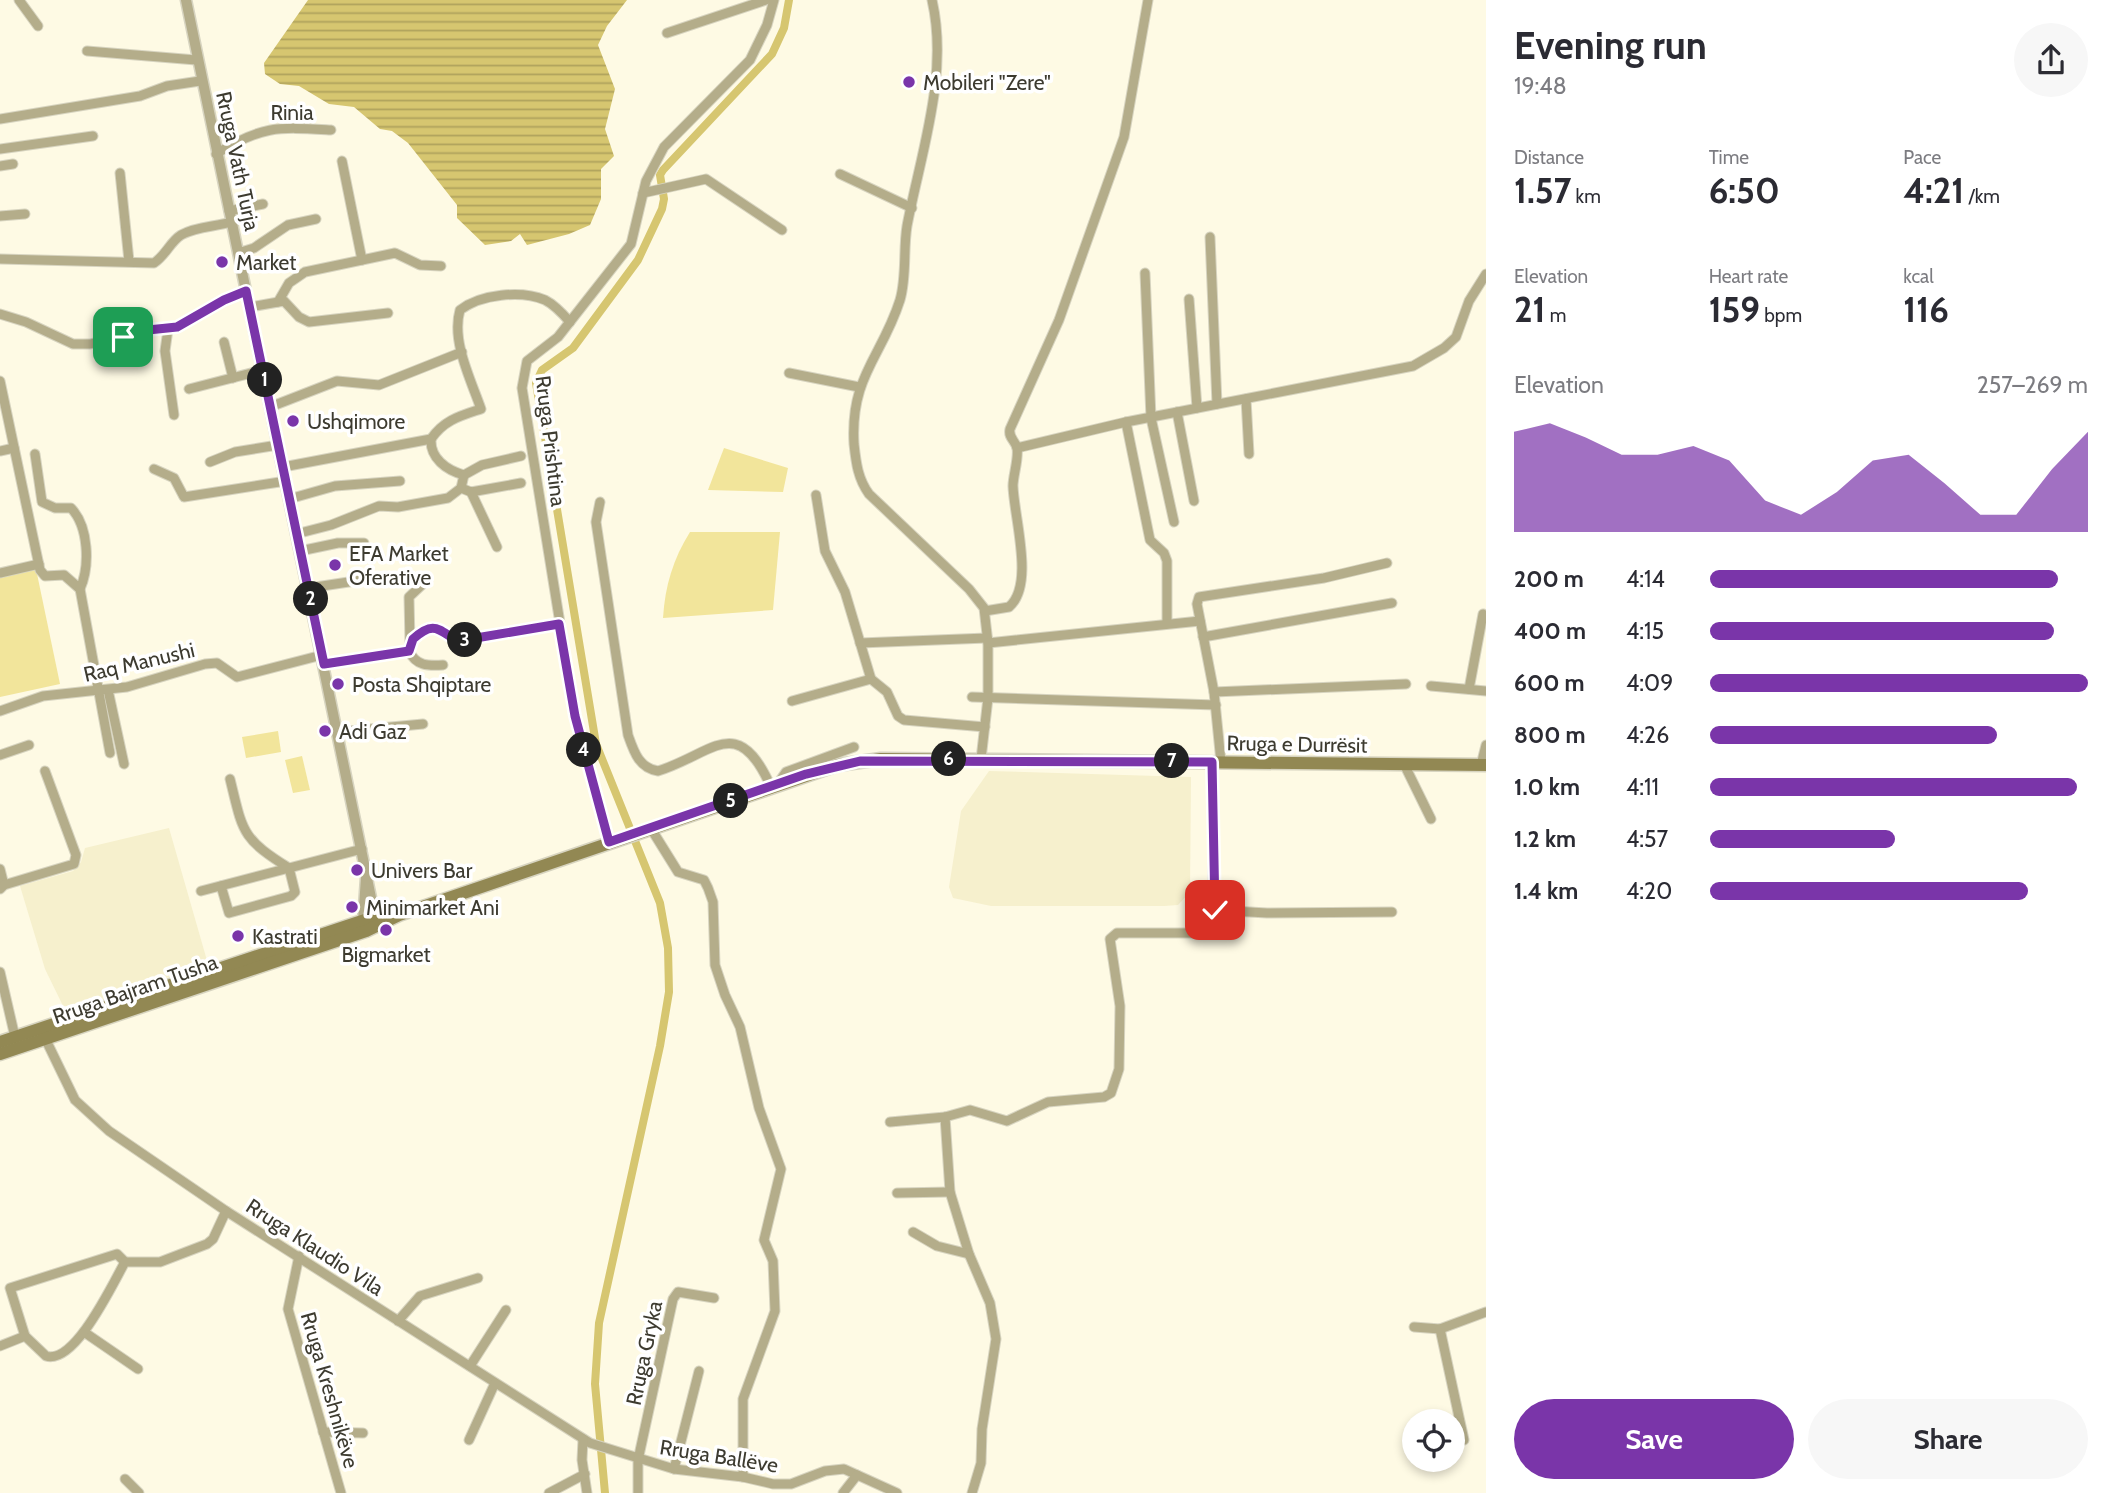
<!DOCTYPE html>
<meta charset="utf-8">
<style>
body{margin:0;font-family:Cabin,sans-serif;background:#f7f7f7;color:#2b2b33;height:100vh;display:flex;flex-direction:column;font-size:26px;white-space:nowrap}
*{box-sizing:border-box;margin:0}
p{font-size:23px;color:#7c7c81}
.icon{flex:none;width:38px;height:38px;fill:none;stroke:currentColor;stroke-width:2;stroke-linecap:round;stroke-linejoin:round}
.map{position:relative;flex:1;overflow:hidden}
.panel{display:flex;flex-direction:column;background:#fff;width:630px}
.panel>*{flex:none}
.buttons{position:absolute;left:1402px;top:1409px;display:grid;gap:14px}
.buttons a{display:grid;place-items:center;width:63px;height:63px;border-radius:50%;background:#fff;box-shadow:0 4px 10px #0003;font-size:35px}
.pin{position:absolute;display:grid;place-items:center;width:60px;height:60px;color:#fff;margin:-30px;border-radius:14px;box-shadow:0 4px 10px #0006}
.km{position:absolute;width:35px;height:35px;margin:-18px;border-radius:50%;background:#222;color:#fff;font-size:19px;line-height:35px;text-align:center}
.round{display:grid;place-items:center;flex:none;width:74px;height:74px;border-radius:37px;background:#f7f7f7}
.summary{display:flex;align-items:center;justify-content:space-between;height:119px;padding:0 28px}
h1{font-size:38px;font-weight:800;line-height:52px}
.figures{display:grid;grid-template-columns:repeat(3,1fr);gap:10px;height:119px;padding:7px 28px}
.figures div{display:grid;align-content:center}
.figures b{font-size:35px;font-weight:800}
.figures small{font-size:19px;font-weight:400}
.figures p{font-size:19px}
.chart{height:196px;padding:14px 28px}
.chart p{display:flex;justify-content:space-between}
.chart svg{width:100%;height:126px;margin-top:7px;fill:#7a35a9;opacity:.7}
.action{display:flex;gap:14px;margin-top:auto;padding:14px 28px}
.action a{flex:1;height:80px;border-radius:42px;background:#7a35a9;color:#fff;font-size:28px;font-weight:800;line-height:80px;text-align:center}
.action a+a{background:#f7f7f7;color:#2b2b33}
ul{padding:0 28px;list-style:none;font-size:23px}
li{display:grid;grid-template-columns:112px 84px 1fr;align-items:center;height:52px}
li i{height:18px;border-radius:9px;background:#7a35a9}
main{display:flex;flex:1;min-height:0}
.map>svg:first-child{display:block}
.built{fill:#f6f0cd}
.green{fill:#f2e59b}
.water{fill:url(#water-rules)}
.lines{fill:none;stroke-linecap:round;stroke-linejoin:round}
.canal{stroke:#d6c670;stroke-width:8}
.minor-casing{stroke:#d7d4c0;stroke-width:11}
.tertiary-casing{stroke:#d7d4c0;stroke-width:13}
.secondary-casing{stroke:#d7d4c0;stroke-width:15}
.minor{stroke:#b4ad8a;stroke-width:9}
.tertiary{stroke:#b4ad8a;stroke-width:10}
.secondary{stroke:#928853;stroke-width:12}
.route-casing{stroke:#fff;stroke-width:14}
.route{stroke:#7a35a9;stroke-width:9}
.poi-dot{fill:#7a35a9;stroke:#fff;stroke-width:2.5}
.labels{text-anchor:middle;dominant-baseline:central;stroke-width:7;stroke-linejoin:round;paint-order:stroke}
.poi-label{font-size:21px;fill:#3d3b30;stroke:#fff;text-anchor:start}
.street-label{font-size:21px;fill:#3d3b30;stroke:#fff}
</style>
<main>
<div class="map">
<svg width="1486" height="1493" viewBox="0 0 1486 1493">
<defs>
<pattern id="water-rules" width="6" height="5" patternUnits="userSpaceOnUse" patternTransform="scale(1.75)"><rect width="6" height="5" fill="#d6c670"/><path d="M0 2.5h6" fill="none" stroke="#afa25c"/></pattern>
</defs>
<rect width="100%" height="100%" fill="#fefae4"/>
<!-- built -->
<g class="built">
<polygon points="989,771 1191,777 1190,892 1178,905 1164,906 991,906 953,898 949,887 961,811"/>
<polygon points="169,828 208,964 66,1012 45,969 20,886 73,871 81,862 85,848"/>
</g>
<!-- green -->
<g class="green">
<polygon points="724,448 788,468 783,492 708,490"/>
<path d="M690,532H780L773,610L663,618C665,586 673,559 690,532Z"/>
<polygon points="36,569 60,684 0,697 0,578"/>
<polygon points="278,731 281,752 246,758 242,737"/>
<polygon points="302,756 310,790 293,793 285,760"/>
</g>
<!-- water -->
<polygon class="water" points="308,0 627,0 607,26 598,45 615,89 605,129 614,156 601,169 601,199 590,225 569,234 527,245 520,234 511,241 485,245 457,218 457,205 408,143 392,131 380,129 354,107 329,104 299,86 280,84 265,74 264,63"/>
<g class="lines">
<!-- canal -->
<polyline class="canal" points="605,1493 595,1384 599,1323 660,1046 669,992 668,948 660,903 596,744 536,383 542,370 573,348 638,260 662,209 664,199 660,175 663,170 772,54 784,28 789,0"/>
<!-- minor casing -->
<g class="minor-casing">
<g id="minor">
<polyline points="19,0 38,26"/>
<path d="M932,0C949,75 921,152 907,226C903,250 907,276 900,300C882,357 850,376 854,444C856,463 858,479 869,494L969,589L984,608L988,643V698L981,759"/>
<polyline points="667,33 766,0"/>
<polyline points="87,51 196,60"/>
<polyline points="0,119 140,96 167,86 200,81"/>
<polyline points="0,149 93,136"/>
<path d="M216,154C262,125 279,127 331,130"/>
<polyline points="342,161 362,260"/>
<polyline points="0,166 13,164"/>
<polyline points="120,173 129,261"/>
<polyline points="840,174 912,208"/>
<polyline points="643,193 706,179 782,230"/>
<polyline points="229,211 263,204"/>
<polyline points="0,216 25,214"/>
<polyline points="1210,237 1217,404"/>
<polyline points="238,253 254,248 288,225 316,219"/>
<path d="M0,259L154,263C166,255 170,242 181,235C197,226 215,227 231,222"/>
<polyline points="1145,273 1151,418 1174,522"/>
<polyline points="1189,299 1197,408"/>
<polyline points="278,302 289,283 305,272 395,253 420,265 441,266"/>
<polyline points="250,307 284,301 299,317 309,322 388,313"/>
<polyline points="0,314 26,322 73,344 90,344 148,330 177,327 224,300 246,291"/>
<polyline points="168,329 165,351 174,415"/>
<polyline points="224,342 233,378"/>
<polyline points="789,373 859,387"/>
<polyline points="0,381 40,570 45,576 64,575 80,589"/>
<polyline points="189,389 263,370"/>
<polyline points="1246,399 1249,454"/>
<polyline points="270,407 337,381 379,385 462,352"/>
<polyline points="1177,412 1194,501"/>
<polyline points="1126,422 1150,540 1164,553 1167,561 1167,623"/>
<path d="M431,439C444,420 460,416 481,409C471,380 451,341 460,310C481,294 521,290 545,300C555,305 563,314 570,322"/>
<path d="M431,439C430,458 446,470 464,475L482,465L521,456"/>
<polyline points="1017,448 1126,422 1413,366 1444,348 1456,337 1469,301 1486,274"/>
<polyline points="0,451 14,448"/>
<path d="M35,454L42,502L55,508H71C89,527 90,566 80,589L110,753"/>
<polyline points="210,462 235,452 278,445"/>
<polyline points="283,467 431,439"/>
<polyline points="154,469 174,478 184,497 286,481"/>
<polyline points="461,488 471,492 521,483"/>
<polyline points="471,492 497,547"/>
<polyline points="816,495 825,551 845,592 871,679 887,692 898,716 904,720 985,727"/>
<polyline points="289,499 335,486 400,481"/>
<path d="M600,502L596,522L628,735C634,752 639,768 658,771C713,754 737,711 771,787"/>
<polyline points="296,534 331,525 379,506 398,507 448,498 461,488 464,475"/>
<polyline points="300,551 338,543 364,543"/>
<polyline points="0,573 39,564"/>
<polyline points="309,588 375,578"/>
<path d="M985,611L1009,607C1035,585 1014,518 1013,486C1013,475 1019,459 1017,448C1015,440 1008,438 1010,429L1059,320L1124,137L1148,0"/>
<polyline points="1203,637 1392,603"/>
<polyline points="860,643 987,638"/>
<polyline points="988,643 1200,621"/>
<polyline points="410,644 409,597 426,581"/>
<polyline points="324,664 409,651"/>
<path d="M443,665C428,666 416,666 409,651L413,639C435,619 439,631 458,641L559,624"/>
<polyline points="1431,686 1486,691"/>
<polyline points="1469,689 1483,614"/>
<polyline points="108,690 124,764"/>
<polyline points="1214,692 1406,684"/>
<polyline points="972,697 1216,705"/>
<polyline points="792,701 871,679"/>
<polyline points="0,711 43,696 127,687 205,664 217,663 237,677 322,655"/>
<polyline points="338,732 423,724"/>
<polyline points="0,755 29,745"/>
<polyline points="1221,762 1214,692 1197,604 1199,597 1324,578 1387,563"/>
<polyline points="1404,764 1431,819"/>
<polyline points="1481,765 1486,745"/>
<polyline points="777,785 786,772 854,747"/>
<polyline points="650,827 678,872 704,880 708,888 713,902 715,965 725,995 740,1027 759,1108 781,1169 764,1240 773,1261 775,1311 743,1399 743,1477"/>
<polyline points="609,842 575,716 522,388 527,361 558,337 631,244 646,181 664,147 750,60 767,25 774,0"/>
<polyline points="0,869 4,885"/>
<path d="M221,886L229,913L291,896L295,892L289,868C241,838 243,832 230,779"/>
<polyline points="0,889 4,885 74,864 76,855 45,771"/>
<polyline points="201,891 362,849"/>
<polyline points="1215,910 1267,913 1392,912"/>
<polyline points="0,972 15,1037"/>
<polyline points="43,1034 75,1100 109,1131 226,1211 590,1443 674,1469 743,1477 773,1484 791,1484 825,1471 844,1469 897,1493"/>
<polyline points="945,1117 950,1192 969,1254 990,1303 996,1339 982,1429 981,1463 972,1493"/>
<polyline points="890,1122 945,1117 970,1110 1007,1121 1048,1102 1104,1097 1111,1093 1119,1069 1120,1006 1110,939 1117,933 1208,933 1213,929 1212,762"/>
<polyline points="897,1193 950,1192"/>
<polyline points="913,1232 937,1246 969,1254"/>
<polyline points="299,1256 288,1309 341,1493"/>
<polyline points="398,1321 420,1296 478,1278"/>
<polyline points="1414,1327 1440,1329 1486,1312"/>
<polyline points="1440,1329 1464,1440"/>
<polyline points="84,1332 138,1369"/>
<polyline points="25,1336 10,1288 117,1254 125,1262"/>
<path d="M0,1346L25,1336L46,1356C75,1365 113,1283 125,1262H160L207,1244L213,1239L226,1211"/>
<polyline points="470,1366 506,1310"/>
<polyline points="323,1432 363,1433"/>
<polyline points="583,1439 582,1460 587,1493"/>
<polyline points="469,1440 495,1383"/>
<polyline points="674,1469 699,1371"/>
<polyline points="125,1479 139,1493"/>
<polyline points="549,1493 585,1474"/>
<polyline points="638,1493 638,1460 673,1299 678,1292 714,1298"/>
<polyline points="843,1493 857,1475"/>
</g>
</g>
<!-- tertiary casing -->
<g class="tertiary-casing">
<g id="tertiary">
<polyline points="186,0 376,922"/>
<polyline points="365,928 363,921 366,878"/>
</g>
</g>
<!-- secondary casing -->
<g class="secondary-casing">
<g id="secondary">
<polyline points="0,1042 377,916 396,915"/>
<polyline points="0,1054 366,931 399,915 838,765 881,759 1486,765"/>
</g>
</g>
<!-- minor -->
<use href="#minor" class="minor"/>
<!-- tertiary -->
<use href="#tertiary" class="tertiary"/>
<!-- secondary -->
<use href="#secondary" class="secondary"/>
</g>
<g class="lines">
<!-- route casing -->
<g class="route-casing">
<path id="route" d="M123,337L148,330L177,327L224,300L246,291L324,664L409,651L413,639C435,619 439,631 458,641L559,624L575,716L609,842L806,774L860,761L1212,762L1215,910"/>
</g>
<!-- route -->
<use href="#route" class="route"/>
</g>
<!-- markers -->
<g class="poi-dot">
<circle cx="909" cy="82" r="7"/>
<circle cx="222" cy="262" r="7"/>
<circle cx="293" cy="421" r="7"/>
<circle cx="335" cy="565" r="7"/>
<circle cx="338" cy="684" r="7"/>
<circle cx="325" cy="731" r="7"/>
<circle cx="357" cy="870" r="7"/>
<circle cx="352" cy="907" r="7"/>
<circle cx="386" cy="930" r="7"/>
<circle cx="238" cy="936" r="7"/>
</g>
<g class="labels">
<!-- poi labels -->
<g class="poi-label">
<text x="923" y="82">Mobileri "Zere"</text>
<text x="236" y="262">Market</text>
<text x="307" y="421">Ushqimore</text>
<text x="349" y="553">EFA Market<tspan x="349" dy="24">Oferative</tspan></text>
<text x="352" y="684">Posta Shqiptare</text>
<text x="339" y="731">Adi Gaz</text>
<text x="371" y="870">Univers Bar</text>
<text x="366" y="907">Minimarket Ani</text>
<text x="252" y="936">Kastrati</text>
<text x="386" y="954" text-anchor="middle">Bigmarket</text>
</g>
<!-- street labels -->
<g class="street-label">
<text x="292" y="112">Rinia</text>
<text transform="translate(238 161) rotate(78)">Rruga Vath Turja</text>
<text transform="translate(551 441) rotate(83)">Rruga Prishtina</text>
<text transform="translate(139 662) rotate(-13)">Raq Manushi</text>
<text transform="translate(1297 744) rotate(1)">Rruga e Durrësit</text>
<text transform="translate(135 989) rotate(-19)">Rruga Bajram Tusha</text>
<text transform="translate(315 1247) rotate(33)">Rruga Klaudio Vila</text>
<text transform="translate(644 1353) rotate(-78)">Rruga Gryka</text>
<text transform="translate(330 1390) rotate(74)">Rruga Kreshnikëve</text>
<text transform="translate(719 1456) rotate(9)">Rruga Ballëve</text>
</g>
</g>
</svg>
<div class="buttons">
<a><svg class="icon" aria-label="locate" viewBox="0 0 24 24"><circle cx="12" cy="12" r="6"/><path d="M12 2v4M12 18v4M2 12h4M18 12h4"/></svg></a>
</div>
<div class="pin" style="left:123px;top:337px;background:#1e9e55"><svg class="icon" aria-label="arrive" viewBox="0 0 24 24"><path d="M6 21V4h12l-3 4 3 4H6"/></svg></div>
<div class="pin" style="left:1215px;top:910px;background:#d93025"><svg class="icon" aria-label="check" viewBox="0 0 24 24"><path d="M5 12l5 5 9-10"/></svg></div>
<b class="km" style="left:265px;top:380px">1</b>
<b class="km" style="left:311px;top:599px">2</b>
<b class="km" style="left:465px;top:640px">3</b>
<b class="km" style="left:584px;top:750px">4</b>
<b class="km" style="left:731px;top:801px">5</b>
<b class="km" style="left:949px;top:759px">6</b>
<b class="km" style="left:1172px;top:761px">7</b>
</div>
<section class="panel">
<div class="summary"><div><h1>Evening run</h1><p>19:48</p></div><a class="round"><svg class="icon" aria-label="share" viewBox="0 0 24 24"><path d="M12 15V3M7 8l5-5 5 5M5 13v7h14v-7"/></svg></a></div>
<div class="figures">
<div><p>Distance</p><b>1.57<small> km</small></b></div>
<div><p>Time</p><b>6:50</b></div>
<div><p>Pace</p><b>4:21<small> /km</small></b></div>
</div>
<div class="figures">
<div><p>Elevation</p><b>21<small> m</small></b></div>
<div><p>Heart rate</p><b>159<small> bpm</small></b></div>
<div><p>kcal</p><b>116</b></div>
</div>
<div class="chart"><p><span>Elevation</span>257–269 m</p>
<svg viewBox="0 0 160 44" preserveAspectRatio="none"><path d="M0 44V9L10 6L20 11L30 17L40 17L50 14L60 19L70 33L80 38L90 30L100 19L110 17L120 27L130 38L140 38L150 22L160 9V44z"/></svg>
</div>
<ul>
<li><b>200 m</b>4:14<i style="width:92%"></i></li>
<li><b>400 m</b>4:15<i style="width:91%"></i></li>
<li><b>600 m</b>4:09<i style="width:100%"></i></li>
<li><b>800 m</b>4:26<i style="width:76%"></i></li>
<li><b>1.0 km</b>4:11<i style="width:97%"></i></li>
<li><b>1.2 km</b>4:57<i style="width:49%"></i></li>
<li><b>1.4 km</b>4:20<i style="width:84%"></i></li>
</ul>
<div class="action"><a>Save</a><a>Share</a></div>
</section>
</main>
